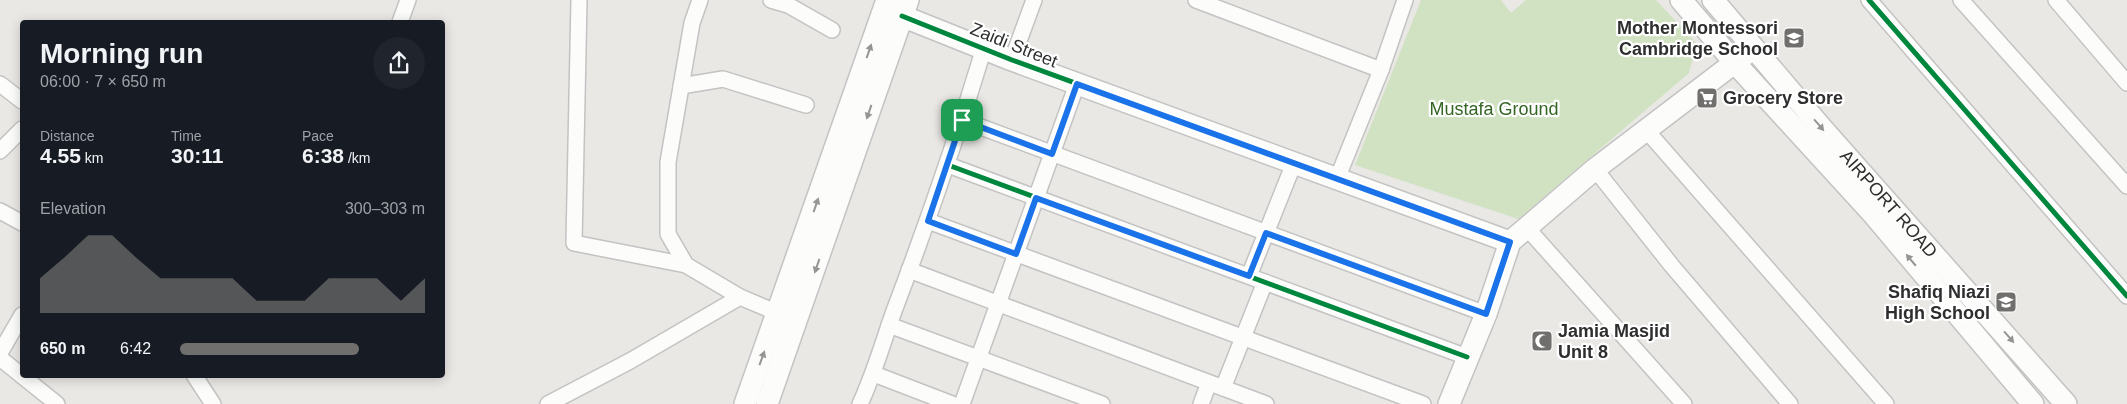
<!DOCTYPE html>
<meta charset="utf-8">
<style>
body{margin:0;font-family:Arial,sans-serif;background:#20242c;color:#f1f3f6;height:100vh;display:flex;flex-direction:column;font-size:19px;white-space:nowrap}
*{box-sizing:border-box;margin:0}
p{font-size:16px;color:#9ea1a6}
.icon{flex:none;width:28px;height:28px;fill:none;stroke:currentColor;stroke-width:2;stroke-linecap:round;stroke-linejoin:round}
.map{position:relative;flex:1;overflow:hidden}
.sheet{position:absolute;left:20px;top:20px;width:425px;height:358px;display:flex;flex-direction:column;background:#171b24;border-radius:5px;box-shadow:0 2px 12px #0003}
.sheet>*{flex:none}
.pin{position:absolute;display:grid;place-items:center;width:42px;height:42px;color:#fff;margin:-21px;border-radius:10px;box-shadow:0 2px 8px #0006}
.round{display:grid;place-items:center;flex:none;width:52px;height:52px;border-radius:26px;background:#20242c}
.headline{display:flex;align-items:center;justify-content:space-between;height:85px;padding:0 20px}
h1{font-size:28px;font-weight:700;line-height:38px}
.stats{display:grid;grid-template-columns:repeat(3,1fr);gap:8px;height:85px;padding:5px 20px}
.stats div{display:grid;align-content:center}
.stats b{font-size:21px;font-weight:700}
.stats small{font-size:14px;font-weight:400}
.stats p{font-size:14px}
.chart{height:140px;padding:10px 20px}
.chart p{display:flex;justify-content:space-between}
.chart svg{width:100%;height:90px;margin-top:5px;fill:#706f6e;opacity:.7}
ul{padding:0 20px;list-style:none;font-size:16px}
li{display:grid;grid-template-columns:80px 60px 1fr;align-items:center;height:38px}
li i{height:12px;border-radius:6px;background:#706f6e}
.map>svg:first-child{display:block}
.green{fill:#d0e2c2}
.lines{fill:none;stroke-linecap:round;stroke-linejoin:round}
.street-casing{stroke:#c3c3c3;stroke-width:18}
.secondary-casing{stroke:#c3c3c3;stroke-width:24}
.street{stroke:#fcfcfb;stroke-width:15}
.secondary{stroke:#fcfcfb;stroke-width:21}
.cycleway-casing{stroke:#fff;stroke-width:8}
.cycleway{stroke:#00873e;stroke-width:5}
.oneway{fill:#959594}
.route-casing{stroke:#fff;stroke-width:10}
.route{stroke:#1a73e8;stroke-width:6}
.labels{text-anchor:middle;dominant-baseline:central;stroke-width:4.5;stroke-linejoin:round;paint-order:stroke}
.poi-label{font-size:18px;font-weight:bold;fill:#2e2e2e;stroke:#fff;text-anchor:end}
.street-label{font-size:18px;fill:#2e2e2e;stroke:#fff}
.park-label{font-size:18px;fill:#346524;stroke:#fff}
</style>
<div class="map">
<svg width="2127" height="404" viewBox="0 0 2127 404">
<rect width="100%" height="100%" fill="#eae8e5"/>
<!-- green -->
<polygon class="green" points="1421,0 1501,0 1511,13 1526,0 1656,0 1697,44 1689,73 1518,219 1355,165"/>
<g class="lines">
<!-- street casing -->
<g class="street-casing">
<g id="street">
<polyline points="579,0 574,243 686,265"/>
<polyline points="700,0 692,23 668,162 668,234 686,265 740,297"/>
<polyline points="771,0 788,5 832,30"/>
<polyline points="1196,0 1381,70"/>
<polyline points="1869,0 2127,296"/>
<polyline points="1961,0 2127,186"/>
<polyline points="2056,0 2127,83"/>
<polyline points="400,22 408,0"/>
<polyline points="1012,60 1034,0"/>
<polyline points="0,84 22,101"/>
<polyline points="681,86 723,79 806,105"/>
<polyline points="962,120 1486,314"/>
<polyline points="1647,131 1886,404"/>
<polyline points="0,151 22,129"/>
<polyline points="948,165 1467,357"/>
<polyline points="1595,169 1672,266 1790,404"/>
<polyline points="1337,179 1381,70 1405,0"/>
<polyline points="0,211 22,223"/>
<polyline points="928,221 1423,404"/>
<polyline points="1527,228 1684,404"/>
<polyline points="909,270 1266,404"/>
<polyline points="1249,276 1294,163"/>
<polyline points="889,325 1102,404"/>
<polyline points="0,353 22,315"/>
<polyline points="0,358 57,404"/>
<polyline points="874,374 952,404"/>
<polyline points="194,375 213,404"/>
<polyline points="1223,388 1265,282"/>
<polyline points="548,404 630,361 740,297 785,316"/>
<path d="M860,404C874,374 883,342 894,311C927,224 957,137 984,48"/>
<polyline points="962,404 1077,84"/>
<polyline points="1201,404 1209,383"/>
</g>
</g>
<!-- secondary casing -->
<g class="secondary-casing">
<g id="secondary">
<polyline points="1681,0 1735,63 1874,215 2033,404"/>
<path id="s1" d="M1713,0L1820,126L2066,404"/>
<polyline points="902,16 1012,60 1510,242"/>
<polyline points="745,404 887,0"/>
<polyline points="767,404 908,0"/>
<polyline points="1449,404 1486,314 1510,242 1595,169 1746,54"/>
</g>
</g>
<!-- street -->
<use href="#street" class="street"/>
<!-- secondary -->
<use href="#secondary" class="secondary"/>
<!-- cycleway casing -->
<g class="cycleway-casing">
<g id="cycleway">
<polyline points="1869,0 2127,296"/>
<polyline points="902,16 1012,60 1510,242"/>
<polyline points="948,165 1467,357"/>
</g>
</g>
<!-- cycleway -->
<use href="#cycleway" class="cycleway"/>
</g>
<!-- one-way arrows -->
<defs><path id="oneway-solid" d="M-6-.8H1V-3.2L6.5 0L1 3.2V.8H-6Z" transform="scale(1.25)"/></defs>
<g class="oneway">
<use href="#oneway-solid" transform="translate(869 51) rotate(-71)"/>
<use href="#oneway-solid" transform="translate(869 112) rotate(109)"/>
<use href="#oneway-solid" transform="translate(1819 125) rotate(49)"/>
<use href="#oneway-solid" transform="translate(816 205) rotate(-71)"/>
<use href="#oneway-solid" transform="translate(1911 260) rotate(-130)"/>
<use href="#oneway-solid" transform="translate(817 266) rotate(109)"/>
<use href="#oneway-solid" transform="translate(2009 337) rotate(49)"/>
<use href="#oneway-solid" transform="translate(762 358) rotate(-70)"/>
</g>
<g class="lines">
<!-- route casing -->
<g class="route-casing">
<polygon id="route" points="1077,84 1510,242 1486,314 1266,233 1249,276 1036,198 1016,254 928,221 962,120 1052,154"/>
</g>
<!-- route -->
<use href="#route" class="route"/>
</g>
<!-- icons -->
<defs>
<g id="school-square" transform="scale(1.125)"><rect x="-9" y="-9" width="18" height="18" rx="4" fill="#706f6e" stroke="#fff"/><path d="M0-5L7-2L0 1L-7-2ZM-4 1L0 2.5L4 1V4Q0 6-4 4Z" fill="#fff"/></g>
<g id="supermarket-square" transform="scale(1.125)"><rect x="-9" y="-9" width="18" height="18" rx="4" fill="#706f6e" stroke="#fff"/><path d="M-6-5.5h2.5l.6 2H6L4.5 2H-2.5L-4.4-4H-6ZM-1.5 3.2a1.3 1.3 0 1 0 .1 0ZM3 3.2a1.3 1.3 0 1 0 .1 0Z" fill="#fff"/></g>
<g id="mosque-square" transform="scale(1.125)"><rect x="-9" y="-9" width="18" height="18" rx="4" fill="#706f6e" stroke="#fff"/><path d="M3.5-4.9A6 6 0 1 0 3.5 4.9A5 5 0 1 1 3.5-4.9Z" fill="#fff"/></g>
</defs>
<g fill-rule="evenodd">
<use href="#school-square" x="1794" y="38"/>
<use href="#supermarket-square" x="1707" y="98"/>
<use href="#school-square" x="2006" y="302"/>
<use href="#mosque-square" x="1542" y="341"/>
</g>
<g class="labels">
<!-- poi labels -->
<g class="poi-label">
<text x="1778" y="28">Mother Montessori<tspan x="1778" dy="21">Cambridge School</tspan></text>
<text x="1723" y="98" text-anchor="start">Grocery Store</text>
<text x="1990" y="292">Shafiq Niazi<tspan x="1990" dy="21">High School</tspan></text>
<text x="1558" y="331" text-anchor="start">Jamia Masjid<tspan x="1558" dy="21">Unit 8</tspan></text>
</g>
<!-- street labels -->
<g class="street-label">
<text transform="translate(1014 45) rotate(22)">Zaidi Street</text>
<text stroke="none"><textPath href="#s1" startOffset="269">AIRPORT ROAD</textPath></text>
</g>
<!-- park labels -->
<g class="park-label">
<text x="1494" y="109">Mustafa Ground</text>
</g>
</g>
</svg>
<div class="pin" style="left:962px;top:120px;background:#1e9e55"><svg class="icon" aria-label="arrive" viewBox="0 0 24 24"><path d="M6 21V4h12l-3 4 3 4H6"/></svg></div>
<section class="sheet">
<div class="headline"><div><h1>Morning run</h1><p>06:00 · 7 × 650 m</p></div><a class="round"><svg class="icon" aria-label="share" viewBox="0 0 24 24"><path d="M12 15V3M7 8l5-5 5 5M5 13v7h14v-7"/></svg></a></div>
<div class="stats">
<div><p>Distance</p><b>4.55<small> km</small></b></div>
<div><p>Time</p><b>30:11</b></div>
<div><p>Pace</p><b>6:38<small> /km</small></b></div>
</div>
<div class="chart"><p><span>Elevation</span>300–303 m</p>
<svg viewBox="0 0 160 44" preserveAspectRatio="none"><path d="M0 44V27L10 17L20 6L30 6L40 17L50 27L60 27L70 27L80 27L90 38L100 38L110 38L120 27L130 27L140 27L150 38L160 27V44z"/></svg>
</div>
<ul>
<li><b>650 m</b>6:42<i style="width:73%"></i></li>
</ul>
</section>
</div>
